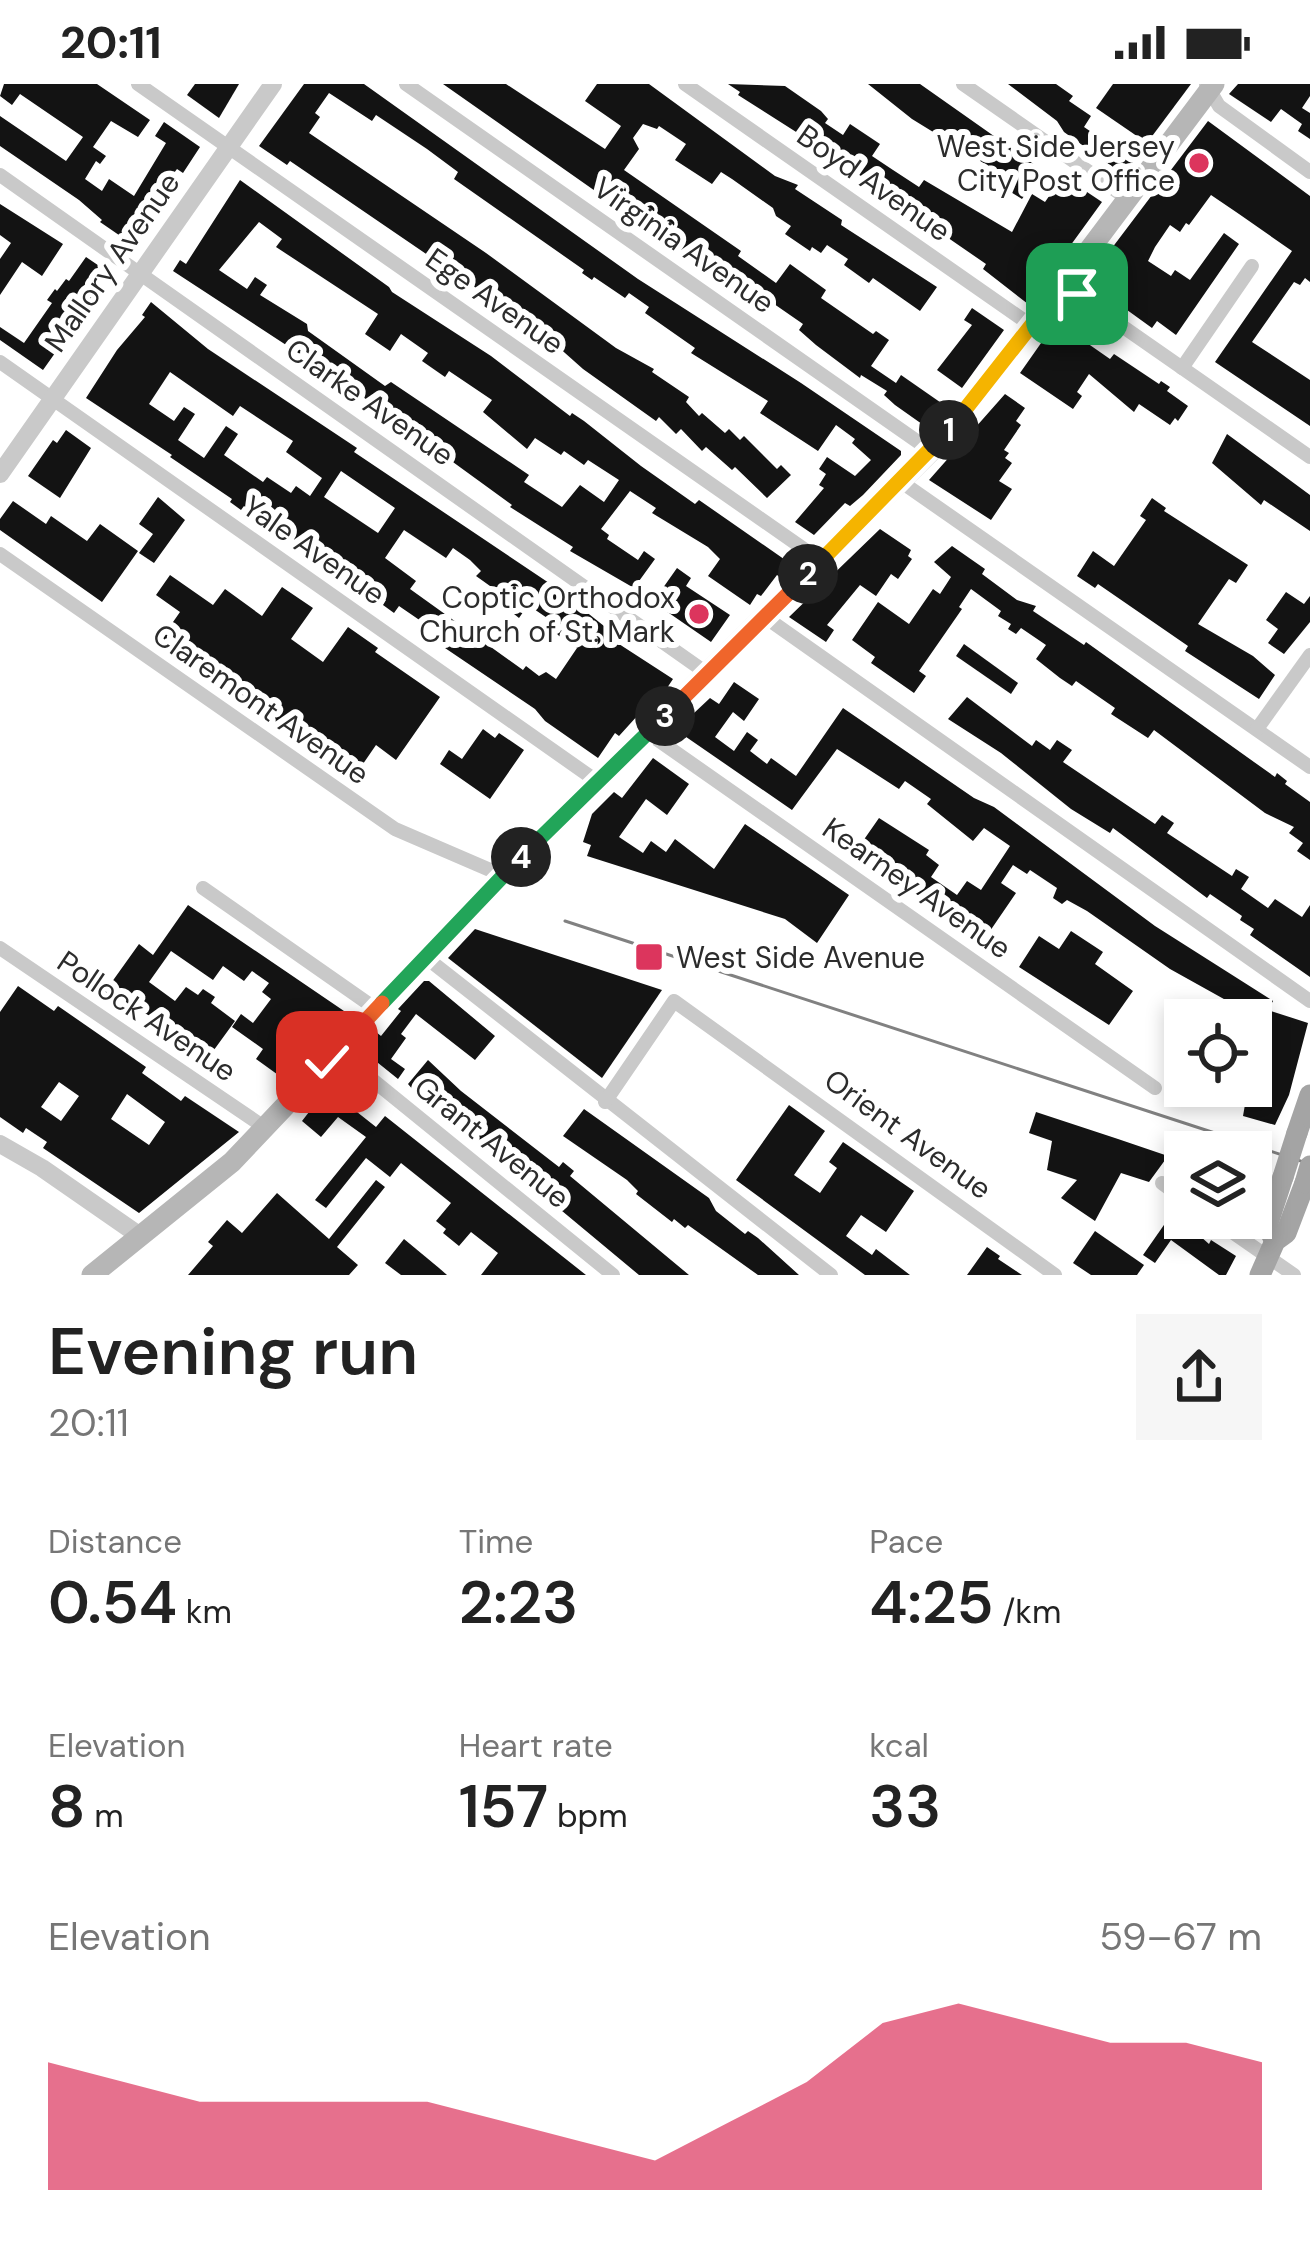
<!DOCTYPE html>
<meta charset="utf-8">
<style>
body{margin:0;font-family:"DM Sans",sans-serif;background:#f6f6f6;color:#222;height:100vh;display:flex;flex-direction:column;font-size:45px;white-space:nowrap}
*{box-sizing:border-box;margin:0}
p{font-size:39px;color:#767676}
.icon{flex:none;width:66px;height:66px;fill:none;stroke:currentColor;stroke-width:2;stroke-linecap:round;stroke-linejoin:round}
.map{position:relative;height:1191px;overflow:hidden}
.details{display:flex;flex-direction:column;background:#fff;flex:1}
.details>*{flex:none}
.buttons{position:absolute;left:1164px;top:915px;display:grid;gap:24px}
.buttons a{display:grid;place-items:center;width:108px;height:108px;border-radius:0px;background:#fff;box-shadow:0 6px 18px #0003;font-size:60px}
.pin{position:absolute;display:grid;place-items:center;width:102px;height:102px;color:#fff;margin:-51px;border-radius:24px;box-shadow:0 6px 18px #0006}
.km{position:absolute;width:60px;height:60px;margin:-30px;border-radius:50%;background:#222;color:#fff;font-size:33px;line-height:60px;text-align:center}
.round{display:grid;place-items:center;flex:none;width:126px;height:126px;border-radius:0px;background:#f6f6f6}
.overview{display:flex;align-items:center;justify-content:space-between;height:204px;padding:0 48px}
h1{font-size:66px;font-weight:600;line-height:90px}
.metrics{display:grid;grid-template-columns:repeat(3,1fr);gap:18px;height:204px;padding:12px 48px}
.metrics div{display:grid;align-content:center}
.metrics b{font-size:60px;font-weight:600}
.metrics small{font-size:33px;font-weight:400}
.metrics p{font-size:33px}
.chart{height:336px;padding:24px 48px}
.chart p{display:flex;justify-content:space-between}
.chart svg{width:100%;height:216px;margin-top:12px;fill:#dc355d;opacity:.7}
.status{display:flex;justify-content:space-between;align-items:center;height:84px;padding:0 60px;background:#fff;direction:ltr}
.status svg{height:33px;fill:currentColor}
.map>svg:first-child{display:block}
.building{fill:#131313;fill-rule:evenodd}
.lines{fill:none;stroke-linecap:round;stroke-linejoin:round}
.minor{stroke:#c9c9c9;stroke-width:14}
.tertiary{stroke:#c9c9c9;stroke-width:18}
.secondary{stroke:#b6b6b6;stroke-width:21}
.primary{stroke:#a4a4a4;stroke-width:21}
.tram{stroke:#818181;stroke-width:3}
.primary-bridge{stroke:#a4a4a4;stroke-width:21}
.split-1-casing{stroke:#fff;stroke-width:24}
.split-2-casing{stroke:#fff;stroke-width:24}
.split-3-casing{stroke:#fff;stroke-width:24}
.split-4-casing{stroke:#fff;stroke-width:24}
.split-5-casing{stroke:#fff;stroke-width:24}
.split-6-casing{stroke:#fff;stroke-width:24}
.split-1{stroke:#f5b400;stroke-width:15}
.split-2{stroke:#f5b400;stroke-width:15}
.split-3{stroke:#f0652b;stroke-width:15}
.split-4{stroke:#22a559;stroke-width:15}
.split-5{stroke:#22a559;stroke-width:15}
.split-6{stroke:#f0652b;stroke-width:15}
.poi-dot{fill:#dc355d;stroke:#fff;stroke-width:4.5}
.labels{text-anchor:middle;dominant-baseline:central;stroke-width:12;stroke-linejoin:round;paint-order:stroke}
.poi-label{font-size:30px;fill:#2c2c2c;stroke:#fff;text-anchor:end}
.street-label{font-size:30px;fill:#2c2c2c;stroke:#fff}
</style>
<div class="status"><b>20:11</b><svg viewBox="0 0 49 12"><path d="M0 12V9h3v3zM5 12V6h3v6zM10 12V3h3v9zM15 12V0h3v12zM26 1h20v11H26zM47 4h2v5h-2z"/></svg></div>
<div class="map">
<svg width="1310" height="1191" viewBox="0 0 1310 1191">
<rect width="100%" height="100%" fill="#fff"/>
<!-- building -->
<g class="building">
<polygon points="4,0 97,0 150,36 138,53 111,37 93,63 106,72 100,80 96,77 85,95 102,107 109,95 134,112 166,59 155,52 164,38 200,63 183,89 177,85 156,113 161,117 132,160 100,138 102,136 79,116 0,62 0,32 66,77 83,53 20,10 12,21 0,12"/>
<polygon points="195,0 239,0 219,34 187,11"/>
<polygon points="304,0 364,0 638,195 801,299 901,367 901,371 863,411 850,422 845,419 814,451 795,438 824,404 819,401 826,390 819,385 827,373 855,392 871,376 852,359 855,355 836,341 818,367 772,337 760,329 768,317 691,269 695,264 645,229 649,223 629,209 625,214 594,193 592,196 582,189 584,186 454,95 458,88 427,65 376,31 372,37 329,9 315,29 320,33 309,49 486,169 616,264 654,285 652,288 689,313 686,318 699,332 702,329 725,349 729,345 740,356 744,352 777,385 781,381 791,391 767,414 735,383 732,386 706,363 702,367 681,345 676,350 659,333 656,337 583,285 547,253 498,219 290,77 287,81 259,62"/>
<polygon points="443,0 506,0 605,65 621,42 585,17 597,0 649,0 775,92 798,101 795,105 842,136 841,141 937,203 920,227 873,194 869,199 844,181 848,175 827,161 821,169 812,163 810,167 785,150 791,142 776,132 773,124 732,95 721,88 712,100 675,76 686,60 659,42 657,45 643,40 633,54 639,65 624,86 741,167 738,172 776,199 790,180 826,206 821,214 873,250 876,247 889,256 871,282 896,299 901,291 947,323 929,345 895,321 884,311 887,307 861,291 860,294 816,261 799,246 803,240 764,213 759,220 739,206 660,152 663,149 629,125 611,112 608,116"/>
<polygon points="728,0 785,2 821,27 828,35 825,39 843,51 850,40 880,60 872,72 893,86 919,103 924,96 1012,148 1032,110 1045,118 1063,92 1102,118 1028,220 983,185 986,180 941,149 939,152 927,144 904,122 822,65 802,57 804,53 738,11 740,8"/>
<polygon points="868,0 920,0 1042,86 1022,115 996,99 997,96 986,88 990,83 912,35"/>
<polygon points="1008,0 1056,0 1073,12 1069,17 1091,32 1084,43 1134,77 1124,91 1064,48 1057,37"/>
<polygon points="1113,0 1191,0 1147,59 1096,24"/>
<polygon points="1238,0 1310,0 1310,12 1302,24 1310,29 1310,55 1298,47 1302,40 1281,25 1271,38 1229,10"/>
<polygon points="1208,37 1310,112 1310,198 1305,194 1300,201 1294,198 1252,258 1310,296 1310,342 1215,278 1292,167 1239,130 1211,111 1189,141 1186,139 1180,148 1170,141 1155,163 1148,177 1171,192 1175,186 1190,196 1224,149 1239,160 1176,251 1157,237 1152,244 1087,197"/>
<path d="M240,96L389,203L392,208L491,272L570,332L572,329L584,337L641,382L695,420L699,416L791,480L781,494L777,491L761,512L757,510L750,521L708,492L720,475L708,463L652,429L656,424L630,407L601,445L609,451L607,455L638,476L644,467L655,475L634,504L570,467L573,463L510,423L512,421L446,373L443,377L395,343L398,338L335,293L173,187L180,176L186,180ZM259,138L282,155L276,163L378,230L365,250L390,267L401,250L428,269L422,277L445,293L449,287L492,316L483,328L527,365L535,354L561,371L564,367L584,381L588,376L619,396L604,418L580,401L562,423L524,398L529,391L391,298L385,302L308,247L307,240L260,211L267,201L255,193L247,205L219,186Z"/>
<polygon points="0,120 63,160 42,192 22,178 0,211 0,175 11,159 0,151"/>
<polygon points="86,173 111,190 43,286 0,256 0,243 24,259 52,219 47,216 55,205 57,207 66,195 69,197"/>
<path d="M151,218L208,265L357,364L354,368L555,503L609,546L611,542L625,551L619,560L673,595L665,607L658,609L619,652L615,649L598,674L545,637L535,625L445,564L450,557L399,522L394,529L383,521L386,516L318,472L315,477L287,449L259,429L257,431L244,422L241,426L230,418L232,415L170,373L172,371L86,314L117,266L145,233L142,231ZM170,288L233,332L240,322L293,357L286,368L322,394L310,412L296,402L291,409L267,393L263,398L224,371L238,350L226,342L204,374L178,356L195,330L184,323L174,337L149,320ZM341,387L395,424L378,449L324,413ZM404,446L446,474L453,464L470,476L481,487L476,492L514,519L509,526L519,534L528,521L556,540L555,549L577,564L556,595L546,588L539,592L526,582L523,586L410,505L416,497L385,474Z"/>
<polygon points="972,224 1004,246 962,304 937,286 972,241 964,236"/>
<polygon points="1065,225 1092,244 1093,250 1087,259 1110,275 1114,270 1159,300 1161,297 1170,303 1167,307 1188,322 1178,337 1175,334 1170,341 1139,320 1134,328 1089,290 1077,308 1082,312 1073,325 1020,289"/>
<polygon points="1005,310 1025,324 1016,337 1021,341 1004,366 1009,369 1005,374 1012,379 999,397 1012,405 991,436 929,396"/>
<polygon points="66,346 91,364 60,414 28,392 53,356 57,359"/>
<polygon points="1227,350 1310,411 1310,447 1264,416 1261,421 1212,379"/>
<polygon points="158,413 185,436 154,479 139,469 153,450 139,440"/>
<polygon points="1152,414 1166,424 1164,427 1248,481 1236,499 1229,495 1198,540 1253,572 1275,591 1259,615 1185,567 1188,562 1098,500 1095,504 1077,492 1093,467 1114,482 1146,436 1140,432"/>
<polygon points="13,417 46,440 51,432 87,457 100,440 138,467 102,518 0,446 0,435"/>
<polygon points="880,445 911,466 908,472 912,475 898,495 891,490 876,512 860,501 827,541 834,546 826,558 789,533"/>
<polygon points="952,462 985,485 982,490 1017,516 1036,522 1033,527 1084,561 1086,558 1275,693 1277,689 1287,697 1285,700 1310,718 1310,776 1297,767 1303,759 1289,749 1294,743 1265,729 1154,646 1148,654 1111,630 1115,624 1076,597 1072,602 1060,594 1036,575 1046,561 1021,544 1016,550 1008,545 1011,540 998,532 1001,527 971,505 959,523 962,525 919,587 926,592 914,609 871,579 875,573 852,556 878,518 909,540 933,505 940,510 951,493 934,478"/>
<polygon points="677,484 691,494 686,502 730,531 711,558 653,518"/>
<polygon points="170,491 213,521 225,505 262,532 282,503 313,524 291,555 323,578 348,543 378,564 375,568 440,613 396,676 376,661 354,693 233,609 240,598 224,587 216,598 159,558 180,528 156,511"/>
<polygon points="1286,508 1304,520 1310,512 1310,538 1284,570 1268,559 1278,545 1266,536"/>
<polygon points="964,560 1018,599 1011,610 956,572"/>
<polygon points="734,598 759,615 744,637 733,628 715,653 734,667 747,648 758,656 750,667 767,680 771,674 796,692 843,624 974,714 994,723 1155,842 1273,917 1268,926 1308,939 1289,1011 1275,1041 1243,1032 1251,986 1256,988 1268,946 1247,932 1249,929 1170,885 1087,827 1067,816 1062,820 1053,814 1057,804 1030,786 1027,790 1013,781 1001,799 1016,809 990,847 1004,856 996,867 856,767 879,734 929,766 926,771 939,781 931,793 957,811 967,797 981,806 1010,762 984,744 973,757 927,720 931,715 905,697 899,705 837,665 792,726 676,646 710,614 719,620"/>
<polygon points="967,613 1032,662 1036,656 1050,666 1057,656 1072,666 1063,678 1155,740 1162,731 1174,739 1167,749 1232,792 1236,785 1249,793 1241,805 1268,824 1275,815 1302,833 1310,821 1310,893 1250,851 1254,845 1240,836 1242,832 1210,810 1207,814 1113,744 1110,749 1071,725 1001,669 948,635"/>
<polygon points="483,645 495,654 499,649 524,666 490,715 440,680 449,666 462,675"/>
<polygon points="653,674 689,700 667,731 646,715 619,753 643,769 651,757 666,768 675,755 714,785 745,740 849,811 817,859 785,835 587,772 591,761 583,758 592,730 614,708 622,714"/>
<polygon points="188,821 344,927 295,987 288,983 281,993 256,975 263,965 232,943 241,930 253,939 271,915 262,908 269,899 252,887 244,897 223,882 213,896 171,867 149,898 175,917 186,903 198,911 203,905 215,913 211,919 235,937 211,970 198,961 195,966 184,957 187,953 153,929 151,933 139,925 137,927 130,922 128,926 104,909 139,860 153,871"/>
<polygon points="475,845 601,886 662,906 602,994 448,874"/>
<polygon points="1071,847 1103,868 1095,880 1133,907 1109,941 1019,883 1039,852 1059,865"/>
<polygon points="424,897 429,897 495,952 475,976 416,930 401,950 406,954 391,975 405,985 398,995 362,966 376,948 381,952 401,927 398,925"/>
<path d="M18,902L54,927L58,922L146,983L142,989L181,1017L185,1012L239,1048L139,1129L43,1064L47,1058L26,1044L23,1049L0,1033V928ZM59,998L79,1012L61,1037L41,1023ZM127,1010L165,1038L149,1061L111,1035Z"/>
<polygon points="428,976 461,1007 559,1083 563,1078 574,1087 570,1092 689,1191 639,1191 455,1038 420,1014 408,1000"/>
<polygon points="337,992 366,1015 357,1028 376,1043 385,1032 586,1191 481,1191 498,1169 471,1148 459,1162 443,1149 446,1145 436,1137 451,1119 401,1079 390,1093 366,1074 326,1124 315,1116 366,1053 338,1033 321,1053 302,1037"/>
<polygon points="789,1021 825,1047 794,1091 820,1109 837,1084 829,1078 843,1058 914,1107 886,1148 861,1131 846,1152 872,1171 876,1165 910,1191 865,1191 736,1096"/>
<polygon points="584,1025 709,1114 716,1127 745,1150 748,1147 758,1154 799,1191 758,1191 688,1141 685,1144 674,1135 672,1138 636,1110 638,1107 627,1096 563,1052"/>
<polygon points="1036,1028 1118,1055 1168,1072 1149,1098 1121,1089 1095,1137 1061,1114 1077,1096 1047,1086 1052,1057 1029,1049"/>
<polygon points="376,1096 385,1103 337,1163 358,1181 349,1191 188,1191 213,1162 208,1158 227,1136 242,1149 277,1109 329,1155"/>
<polygon points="1173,1128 1209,1160 1211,1156 1236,1172 1226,1191 1219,1191 1171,1156 1155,1179 1143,1171"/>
<polygon points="1095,1147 1144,1181 1137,1191 1091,1191 1073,1179"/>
<polygon points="404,1155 439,1184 447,1191 401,1191 385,1179"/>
<polygon points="987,1163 1000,1172 998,1175 1022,1191 967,1191"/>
</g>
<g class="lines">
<!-- minor -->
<g class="minor">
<polyline points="138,0 821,477"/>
<polyline points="406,0 931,367"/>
<polyline points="685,0 1032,242"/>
<polyline points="963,0 1128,115"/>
<polyline points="1206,0 1219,22 1310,88"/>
<polyline points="0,91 708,590"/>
<polyline points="1063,201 1310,373"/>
<polyline points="0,278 598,698"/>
<polyline points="1182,284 1252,182"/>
<polyline points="900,397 1310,683"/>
<polyline points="0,470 395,745 504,792"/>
<polyline points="765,533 1310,917"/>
<polyline points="1257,645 1310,571"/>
<polyline points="648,649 1155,1004"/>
<polyline points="203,804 376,925"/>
<polyline points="0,864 264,1043"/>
<polyline points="424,872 831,1191"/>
<polyline points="337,967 613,1191"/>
<polyline points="605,1018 674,917 1055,1191"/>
<polyline points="1162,1099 1185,1116"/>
<polyline points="1212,1134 1294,1191"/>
</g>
<!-- tertiary -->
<g class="tertiary">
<polyline points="0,390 273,0"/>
<polyline points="0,1060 42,1084 140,1152"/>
</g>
<!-- secondary -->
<polyline class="secondary" points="92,1191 232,1078 524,770 931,367 1032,242 1214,0"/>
<!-- primary -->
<g class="primary">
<polyline points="1297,1049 1310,1011"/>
<polyline points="1275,1157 1267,1142 1283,1093"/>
<polyline points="1260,1191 1275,1157 1286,1149 1305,1099"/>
</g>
<!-- tram -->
<polyline class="tram" points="565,837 1310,1080"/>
<!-- primary-bridge -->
<g class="primary-bridge">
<polyline points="1283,1093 1297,1049"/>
<polyline points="1305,1099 1310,1082"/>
</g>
</g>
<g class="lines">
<!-- split-1 casing -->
<g class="split-1-casing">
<polyline id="split-1" points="949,346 1063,201 1077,210"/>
</g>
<!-- split-2 casing -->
<g class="split-2-casing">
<polyline id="split-2" points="808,490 949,346"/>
</g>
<!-- split-3 casing -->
<g class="split-3-casing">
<polyline id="split-3" points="665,632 808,490"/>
</g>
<!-- split-4 casing -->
<g class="split-4-casing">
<polyline id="split-4" points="521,773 665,632"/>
</g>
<!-- split-5 casing -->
<g class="split-5-casing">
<polyline id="split-5" points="382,919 521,773"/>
</g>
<!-- split-6 casing -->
<g class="split-6-casing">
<polyline id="split-6" points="327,978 382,919"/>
</g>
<!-- split-1 -->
<use href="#split-1" class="split-1"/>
<!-- split-2 -->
<use href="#split-2" class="split-2"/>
<!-- split-3 -->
<use href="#split-3" class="split-3"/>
<!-- split-4 -->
<use href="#split-4" class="split-4"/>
<!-- split-5 -->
<use href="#split-5" class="split-5"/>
<!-- split-6 -->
<use href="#split-6" class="split-6"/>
</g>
<!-- markers -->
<g class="poi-dot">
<circle cx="1199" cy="79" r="12"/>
<circle cx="699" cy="530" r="12"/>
<rect x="634" y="858" width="30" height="30" rx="6"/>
</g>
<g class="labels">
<!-- poi labels -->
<g class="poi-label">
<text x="1175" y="62">West Side Jersey<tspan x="1175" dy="34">City Post Office</tspan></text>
<text x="675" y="513">Coptic Orthodox<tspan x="675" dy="34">Church of St. Mark</tspan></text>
<text x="676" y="873" text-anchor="start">West Side Avenue</text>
</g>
<!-- street labels -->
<g class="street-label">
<text transform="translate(874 99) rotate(35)">Boyd Avenue</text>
<text transform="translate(684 161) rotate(35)">Virginia Avenue</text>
<text transform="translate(112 178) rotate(-55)">Mallory Avenue</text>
<text transform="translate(495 217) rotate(35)">Ege Avenue</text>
<text transform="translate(370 318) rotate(35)">Clarke Avenue</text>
<text transform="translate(314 466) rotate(35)">Yale Avenue</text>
<text transform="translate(261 620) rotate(35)">Claremont Avenue</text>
<text transform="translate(917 804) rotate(35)">Kearney Avenue</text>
<text transform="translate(147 932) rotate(34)">Pollock Avenue</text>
<text transform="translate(908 1050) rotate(36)">Orient Avenue</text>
<text transform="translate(492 1058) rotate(39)">Grant Avenue</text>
</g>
</g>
</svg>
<div class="buttons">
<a><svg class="icon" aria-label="locate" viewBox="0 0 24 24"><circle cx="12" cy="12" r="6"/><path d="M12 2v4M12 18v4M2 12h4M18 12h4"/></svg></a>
<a><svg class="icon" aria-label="layers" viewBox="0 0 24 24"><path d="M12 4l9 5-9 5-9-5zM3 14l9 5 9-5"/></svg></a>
</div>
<div class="pin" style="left:1077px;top:210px;background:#1e9e55"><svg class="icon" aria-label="arrive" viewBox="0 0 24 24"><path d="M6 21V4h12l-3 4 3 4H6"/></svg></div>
<div class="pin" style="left:327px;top:978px;background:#d93025"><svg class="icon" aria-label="check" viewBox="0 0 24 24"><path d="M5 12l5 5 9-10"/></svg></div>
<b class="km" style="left:949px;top:346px">1</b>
<b class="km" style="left:808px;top:490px">2</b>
<b class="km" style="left:665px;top:632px">3</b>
<b class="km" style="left:521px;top:773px">4</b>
</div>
<section class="details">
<div class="overview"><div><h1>Evening run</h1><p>20:11</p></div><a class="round"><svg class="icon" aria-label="share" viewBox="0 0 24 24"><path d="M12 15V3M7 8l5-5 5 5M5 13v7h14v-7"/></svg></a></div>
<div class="metrics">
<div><p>Distance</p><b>0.54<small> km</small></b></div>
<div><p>Time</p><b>2:23</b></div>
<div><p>Pace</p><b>4:25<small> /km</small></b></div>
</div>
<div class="metrics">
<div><p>Elevation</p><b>8<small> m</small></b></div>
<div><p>Heart rate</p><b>157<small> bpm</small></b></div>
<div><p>kcal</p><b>33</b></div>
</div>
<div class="chart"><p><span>Elevation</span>59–67 m</p>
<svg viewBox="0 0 160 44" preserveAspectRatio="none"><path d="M0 44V18L10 22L20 26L30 26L40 26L50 26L60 30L70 34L80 38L90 30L100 22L110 10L120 6L130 10L140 14L150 14L160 18V44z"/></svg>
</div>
</section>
